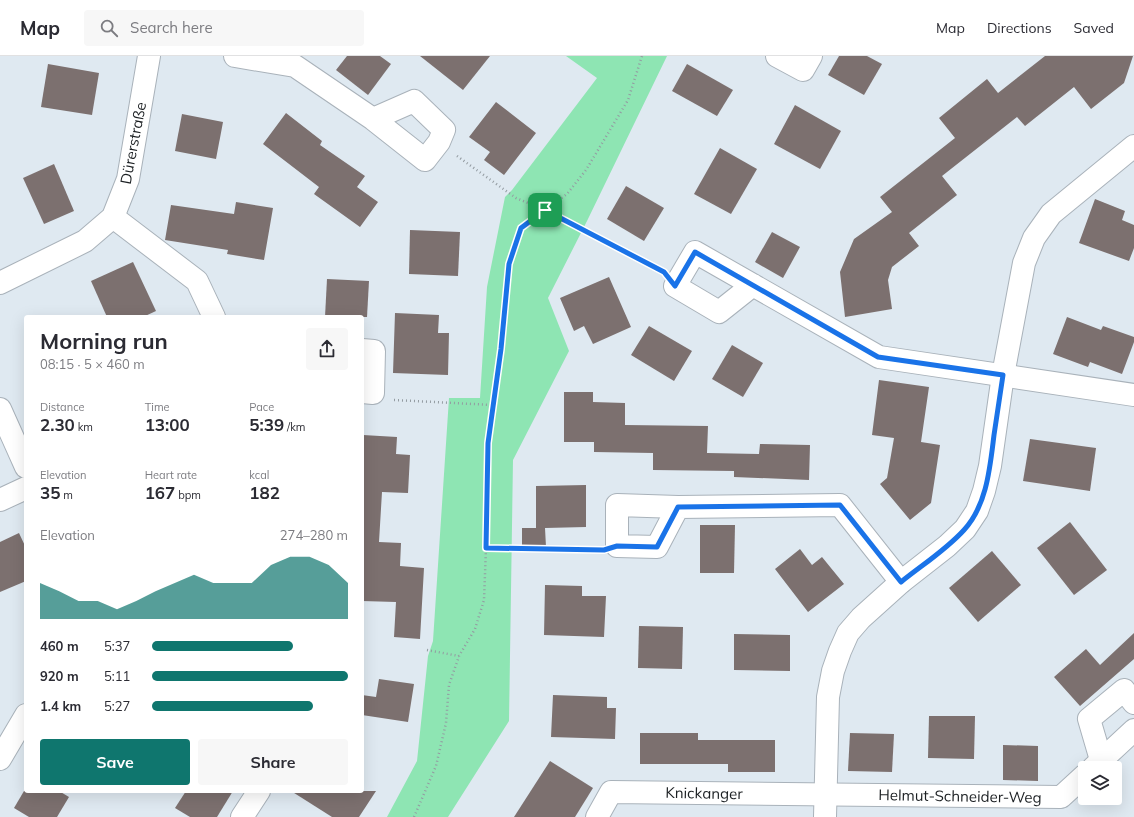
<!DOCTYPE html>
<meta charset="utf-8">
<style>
body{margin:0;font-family:Mulish,sans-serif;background:#f7f7f7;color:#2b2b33;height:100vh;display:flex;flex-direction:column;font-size:15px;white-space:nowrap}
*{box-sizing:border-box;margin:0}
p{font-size:13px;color:#7c7c81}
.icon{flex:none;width:22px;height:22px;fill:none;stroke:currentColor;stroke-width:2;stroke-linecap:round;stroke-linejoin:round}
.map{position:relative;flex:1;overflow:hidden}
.sheet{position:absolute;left:24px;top:259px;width:340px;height:478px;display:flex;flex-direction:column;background:#fff;border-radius:4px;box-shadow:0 4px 16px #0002}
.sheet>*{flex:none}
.tools{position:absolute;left:1078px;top:705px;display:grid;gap:8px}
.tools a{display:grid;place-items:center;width:44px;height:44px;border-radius:4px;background:#fff;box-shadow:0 4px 16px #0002;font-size:20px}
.pin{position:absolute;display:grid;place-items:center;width:34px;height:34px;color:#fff;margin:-17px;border-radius:8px;box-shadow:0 2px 6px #0006}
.round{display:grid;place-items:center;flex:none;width:42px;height:42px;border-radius:4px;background:#f7f7f7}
.head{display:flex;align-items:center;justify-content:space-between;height:68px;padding:0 16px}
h1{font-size:22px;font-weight:700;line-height:30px}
.figures{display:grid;grid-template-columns:repeat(3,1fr);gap:6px;height:68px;padding:4px 16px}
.figures div{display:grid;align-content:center}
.figures b{font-size:17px;font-weight:700}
.figures small{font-size:11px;font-weight:400}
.figures p{font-size:11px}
.chart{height:112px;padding:8px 16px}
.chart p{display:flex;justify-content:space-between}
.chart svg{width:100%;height:72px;margin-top:4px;fill:#0f766e;opacity:.7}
.button{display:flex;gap:8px;margin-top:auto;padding:8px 16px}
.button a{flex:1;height:46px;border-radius:4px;background:#0f766e;color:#fff;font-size:16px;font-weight:700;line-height:46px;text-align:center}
.button a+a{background:#f7f7f7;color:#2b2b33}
ul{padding:0 16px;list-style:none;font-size:13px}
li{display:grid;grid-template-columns:64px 48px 1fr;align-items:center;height:30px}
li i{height:10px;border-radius:5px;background:#0f766e}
header{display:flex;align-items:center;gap:24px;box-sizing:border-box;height:56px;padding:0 20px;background:#fff;border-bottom:1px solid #e1e1e2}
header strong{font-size:19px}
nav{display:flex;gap:22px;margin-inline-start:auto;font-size:14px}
.search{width:280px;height:36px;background:#f7f7f7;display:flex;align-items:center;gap:10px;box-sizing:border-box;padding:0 14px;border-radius:4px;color:#7c7c81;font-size:15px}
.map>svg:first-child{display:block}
.green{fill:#8ee5b3}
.building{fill:#7c706f}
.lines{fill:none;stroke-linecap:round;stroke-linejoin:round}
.minor-casing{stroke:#a9b2ba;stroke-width:24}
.path{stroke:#939ba1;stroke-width:2.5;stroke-dasharray:1 3;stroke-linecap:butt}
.minor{stroke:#fff;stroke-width:22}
.route-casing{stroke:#fff;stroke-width:8}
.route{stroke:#1a73e8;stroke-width:5}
.labels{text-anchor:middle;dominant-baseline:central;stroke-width:3;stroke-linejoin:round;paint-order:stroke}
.street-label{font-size:15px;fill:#1b1f22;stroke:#fff}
</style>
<header>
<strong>Map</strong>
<div class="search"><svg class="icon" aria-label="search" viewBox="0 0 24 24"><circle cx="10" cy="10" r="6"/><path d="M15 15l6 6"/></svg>Search here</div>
<nav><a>Map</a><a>Directions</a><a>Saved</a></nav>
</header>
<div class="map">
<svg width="1134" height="761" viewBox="0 0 1134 761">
<rect width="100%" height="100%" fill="#dfe9f1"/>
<!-- green -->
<polygon class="green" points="566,0 667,0 587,165 548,242 569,295 513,404 509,665 448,761 387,761 417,705 428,600 433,585 449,342 480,342 487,231 505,141 512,134 597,22"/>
<!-- building -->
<g class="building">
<polygon points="347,0 380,0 391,8 368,39 336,14"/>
<polygon points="420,0 490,0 463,34"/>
<polygon points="839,0 867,0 882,8 864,39 828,19"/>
<polygon points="1045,0 1133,0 1124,27 1091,53 1074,31 1025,70 1017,61 942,120 957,139 909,177 919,190 892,211 888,224 892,253 845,261 840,216 854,183 892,156 880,141 955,82 939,62 987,23 998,37"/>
<polygon points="48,8 99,17 92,59 41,51"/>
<polygon points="687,8 733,34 717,60 672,35"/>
<polygon points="496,46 536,77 504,119 484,104 490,96 469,81"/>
<polygon points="795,49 841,75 820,113 774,88"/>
<polygon points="286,57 322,85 320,89 365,120 357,131 378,146 360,171 314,138 319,131 263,88"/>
<polygon points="182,58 223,66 216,103 175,95"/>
<polygon points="720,92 757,113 731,158 694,138"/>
<polygon points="54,108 74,155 44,168 23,122"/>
<polygon points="626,130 664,152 644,185 607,163"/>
<polygon points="1095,143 1125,155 1122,164 1134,169 1134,192 1129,205 1079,187"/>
<polygon points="236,146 273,152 264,204 227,198 228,194 165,184 171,149 234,158"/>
<polygon points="410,174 460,176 458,220 409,218"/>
<polygon points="772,176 800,191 783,222 755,206"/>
<polygon points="133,206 156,255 143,261 107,261 91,225"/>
<polygon points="609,221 631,271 593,288 584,270 574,275 560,242"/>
<polygon points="327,223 369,225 367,261 325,261"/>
<polygon points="395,257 439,259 438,277 449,277 448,319 393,317"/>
<polygon points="1067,261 1101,274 1103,270 1134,281 1134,286 1122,318 1090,306 1088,311 1053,298"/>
<polygon points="649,270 692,295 674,325 631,299"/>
<polygon points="732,289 763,307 743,341 712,323"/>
<polygon points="879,324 929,331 921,386 940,389 931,447 910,464 880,428 887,422 894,382 872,379"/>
<polygon points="564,336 593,336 593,346 625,347 625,369 708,370 707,397 759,398 760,388 810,389 809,424 734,421 734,415 653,414 653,397 594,396 594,386 564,386"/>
<polygon points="363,379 397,381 396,398 410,399 408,437 382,436 379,486 401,487 400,510 424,512 420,583 394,581 396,546 362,545 362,399"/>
<polygon points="1030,383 1096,392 1090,435 1023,425"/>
<polygon points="586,429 586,471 545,472 546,491 522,491 522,472 536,472 536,430"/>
<polygon points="1070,466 1107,514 1074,539 1037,492"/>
<polygon points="700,469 735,469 734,517 700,517"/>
<polygon points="19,477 26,492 26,525 0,536 0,486"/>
<polygon points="800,493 812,509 822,501 844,528 808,556 775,513"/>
<polygon points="992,495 1021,529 978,566 949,532"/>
<polygon points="545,529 582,530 582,540 606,540 604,581 544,579"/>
<polygon points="639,570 683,571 682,613 638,612"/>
<polygon points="1134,577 1134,603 1080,650 1054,621 1086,593 1100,609"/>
<polygon points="734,578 790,579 790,615 734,614"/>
<polygon points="379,623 414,628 408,666 362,659 362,639 376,641"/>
<polygon points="553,639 607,641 607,652 616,652 615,683 551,681"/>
<polygon points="929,660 975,660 974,703 928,702"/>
<polygon points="640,677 698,677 698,684 775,684 775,716 728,716 728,708 640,708"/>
<polygon points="850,677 894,678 892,716 848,715"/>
<polygon points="1003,689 1038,690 1038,725 1003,724"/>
<polygon points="550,705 593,732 575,761 514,761"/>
<polygon points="24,735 59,735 69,741 57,761 29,761 14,752"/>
<polygon points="186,735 233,735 217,761 190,761 175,752"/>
<polygon points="291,735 376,735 359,761 332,761"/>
</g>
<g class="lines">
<!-- minor casing -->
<g class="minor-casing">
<g id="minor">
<polyline points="235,0 295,10 373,63 425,104 439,86 444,74 414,45 373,63"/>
<polyline points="777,0 803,14 811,0"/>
<polyline points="113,161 197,225 214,261"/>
<polyline points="0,227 85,185 113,161 128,123 149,0"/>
<polyline points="753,229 719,256 675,230 695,196 879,301 1134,339"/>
<polyline points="362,294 374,295 373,337 362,336"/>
<polyline points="0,353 26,411"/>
<polyline points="0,444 26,432"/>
<polyline points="678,451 657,491 617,490 617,449 678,451 840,449 901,526"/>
<polyline points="0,703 26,659"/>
<polyline points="1101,704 1089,663 1124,634 1134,647"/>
<polyline points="1093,712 1134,674"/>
<polyline points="242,761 259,735"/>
<polyline points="597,761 611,736 1061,741 1085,719"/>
<polyline points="825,761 828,641 833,615 840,595 848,577 861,562 901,526 947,490 965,473 977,455 984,435 990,410 1003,319 1024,207 1034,182 1051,158 1134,90"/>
</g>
</g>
<!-- path -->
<g class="path">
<polyline points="457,100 516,142 545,154 660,213"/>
<polyline points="394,344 493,349"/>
<polyline points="486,492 596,494"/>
<polyline points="427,594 459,600"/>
<polyline points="414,761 436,710 446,667 449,629 459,600 475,573 484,544 486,492 488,387 501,293 509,208 521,172 567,138 586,114 628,44 642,0"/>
</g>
<!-- minor -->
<use href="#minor" class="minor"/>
</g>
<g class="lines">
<!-- route casing -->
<g class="route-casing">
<path id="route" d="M545,154L664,216L675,230L695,196L878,301L1003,319C1000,339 997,359 994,379C990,411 987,449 964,474C946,494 922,509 901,526L840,449L678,451L657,491L617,490L604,494L486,492L488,387L501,293L509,208L521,172Z"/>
</g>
<!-- route -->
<use href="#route" class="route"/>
</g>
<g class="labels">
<!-- street labels -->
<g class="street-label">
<text transform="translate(133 87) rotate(-79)">Dürerstraße</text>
<text transform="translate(704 737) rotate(1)">Knickanger</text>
<text transform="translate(960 740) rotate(1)">Helmut-Schneider-Weg</text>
</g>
</g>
</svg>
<div class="tools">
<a><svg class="icon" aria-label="layers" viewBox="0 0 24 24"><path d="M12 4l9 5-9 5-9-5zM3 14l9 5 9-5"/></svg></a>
</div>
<div class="pin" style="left:545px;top:154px;background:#1e9e55"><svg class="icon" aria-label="arrive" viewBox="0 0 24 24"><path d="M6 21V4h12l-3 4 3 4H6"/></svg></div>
<section class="sheet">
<div class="head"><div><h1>Morning run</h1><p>08:15 · 5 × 460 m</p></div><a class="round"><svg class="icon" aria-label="share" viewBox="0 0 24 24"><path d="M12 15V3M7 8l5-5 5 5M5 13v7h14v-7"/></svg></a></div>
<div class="figures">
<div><p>Distance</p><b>2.30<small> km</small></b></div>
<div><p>Time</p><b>13:00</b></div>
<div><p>Pace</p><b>5:39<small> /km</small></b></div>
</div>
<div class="figures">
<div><p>Elevation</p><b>35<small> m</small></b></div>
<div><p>Heart rate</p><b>167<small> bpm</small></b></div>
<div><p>kcal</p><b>182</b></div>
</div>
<div class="chart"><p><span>Elevation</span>274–280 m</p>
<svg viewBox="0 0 160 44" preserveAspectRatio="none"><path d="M0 44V22L10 27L20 33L30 33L40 38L50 33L60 27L70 22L80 17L90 22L100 22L110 22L120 11L130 6L140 6L150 11L160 22V44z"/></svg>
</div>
<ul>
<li><b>460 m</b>5:37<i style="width:72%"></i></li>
<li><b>920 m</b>5:11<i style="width:100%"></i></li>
<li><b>1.4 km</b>5:27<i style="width:82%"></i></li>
</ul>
<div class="button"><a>Save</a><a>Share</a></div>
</section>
</div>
